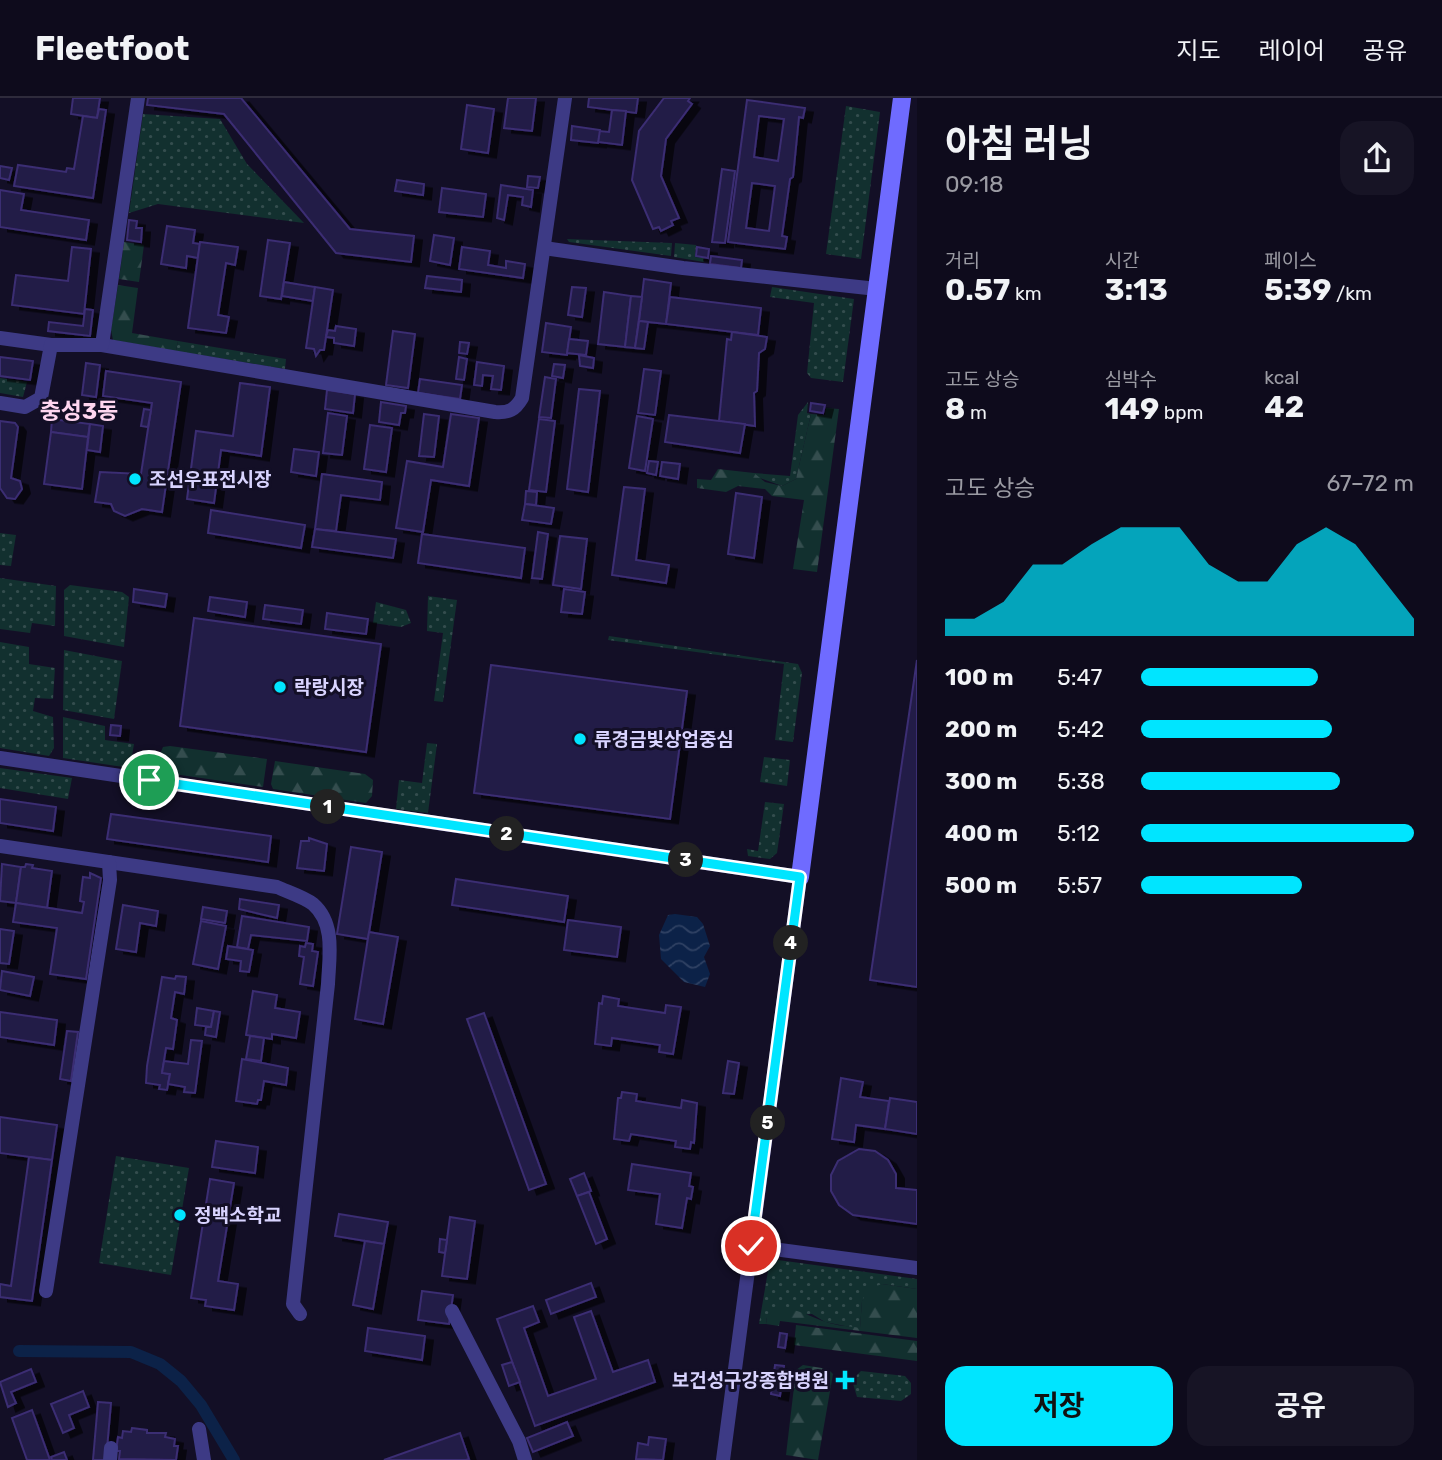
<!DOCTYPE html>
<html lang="ko">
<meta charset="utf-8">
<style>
body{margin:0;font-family:Rubik,"Noto Sans KR",sans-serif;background:#171425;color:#f1f3f6;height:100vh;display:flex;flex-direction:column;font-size:26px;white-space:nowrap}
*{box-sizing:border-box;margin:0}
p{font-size:23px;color:#9b9ba3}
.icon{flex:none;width:38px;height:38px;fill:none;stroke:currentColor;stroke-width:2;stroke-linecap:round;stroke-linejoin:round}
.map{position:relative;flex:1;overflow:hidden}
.drawer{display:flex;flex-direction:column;background:#0e0b1c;width:525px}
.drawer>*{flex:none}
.pin{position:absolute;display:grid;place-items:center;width:60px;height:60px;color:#fff;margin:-30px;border:4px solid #fff;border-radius:50%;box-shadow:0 2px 7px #0007}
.km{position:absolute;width:35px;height:35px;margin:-18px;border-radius:50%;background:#222;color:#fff;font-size:19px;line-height:35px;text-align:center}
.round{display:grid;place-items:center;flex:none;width:74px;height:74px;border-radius:21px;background:#171425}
.summary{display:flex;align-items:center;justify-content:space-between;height:119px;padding:0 28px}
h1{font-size:38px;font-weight:700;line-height:52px}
.stats{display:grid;grid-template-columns:repeat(3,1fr);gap:10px;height:119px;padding:7px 28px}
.stats div{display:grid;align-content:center}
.stats b{font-size:30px;font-weight:700}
.stats small{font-size:19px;font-weight:400}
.stats p{font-size:19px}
.chart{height:196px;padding:14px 28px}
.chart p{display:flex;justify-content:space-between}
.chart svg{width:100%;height:126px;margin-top:7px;fill:#00e5ff;opacity:.7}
.primary-button{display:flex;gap:14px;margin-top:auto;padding:14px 28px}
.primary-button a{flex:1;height:80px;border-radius:21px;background:#00e5ff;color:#111;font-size:28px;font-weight:700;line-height:80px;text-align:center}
.primary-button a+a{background:#171425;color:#f1f3f6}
ul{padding:0 28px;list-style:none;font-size:23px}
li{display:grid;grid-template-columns:112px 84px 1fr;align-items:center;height:52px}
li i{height:18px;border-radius:9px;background:#00e5ff}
header{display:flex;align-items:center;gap:42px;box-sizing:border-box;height:98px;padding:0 35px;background:#0e0b1c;border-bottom:2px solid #2e2b3b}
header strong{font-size:33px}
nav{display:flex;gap:38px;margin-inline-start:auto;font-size:24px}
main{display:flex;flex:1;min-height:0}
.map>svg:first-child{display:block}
.grass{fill:url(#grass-dots)}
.forest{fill:url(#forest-firs)}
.water{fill:url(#water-waves)}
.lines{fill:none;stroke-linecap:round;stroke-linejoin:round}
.canal{stroke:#0c2248;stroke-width:12}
.building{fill:#241b47;stroke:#3b2d73;stroke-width:2;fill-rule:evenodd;filter:url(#shadow)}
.street{stroke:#3d3a85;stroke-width:14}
.secondary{stroke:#6f6bff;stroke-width:18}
.route-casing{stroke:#fff;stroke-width:14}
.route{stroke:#00e5ff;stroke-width:9}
.poi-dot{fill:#00e5ff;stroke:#130f26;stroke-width:2.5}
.labels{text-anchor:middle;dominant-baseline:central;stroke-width:6;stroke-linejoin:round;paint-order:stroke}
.poi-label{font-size:19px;font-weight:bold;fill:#d9d4ff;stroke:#130f26;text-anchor:start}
.quarter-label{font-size:23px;font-weight:bold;fill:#ffd6f0;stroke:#130f26}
</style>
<header>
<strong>Fleetfoot</strong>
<nav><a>지도</a><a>레이어</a><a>공유</a></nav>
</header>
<main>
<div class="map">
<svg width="917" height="1362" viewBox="0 0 917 1362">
<defs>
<pattern id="grass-dots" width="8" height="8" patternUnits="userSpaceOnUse" patternTransform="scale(1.75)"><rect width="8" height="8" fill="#12302f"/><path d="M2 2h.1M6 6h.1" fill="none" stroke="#344d4e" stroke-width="1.8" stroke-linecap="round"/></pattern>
<pattern id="forest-firs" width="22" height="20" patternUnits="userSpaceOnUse" patternTransform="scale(1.75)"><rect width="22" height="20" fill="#12302f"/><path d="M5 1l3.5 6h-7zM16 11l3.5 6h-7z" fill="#344d4e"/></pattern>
<pattern id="water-waves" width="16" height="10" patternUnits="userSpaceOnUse" patternTransform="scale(1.75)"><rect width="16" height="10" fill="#0c2248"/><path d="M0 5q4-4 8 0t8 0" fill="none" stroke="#2f4163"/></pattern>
<filter id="shadow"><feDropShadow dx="8" dy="4.5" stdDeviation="0" flood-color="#0009"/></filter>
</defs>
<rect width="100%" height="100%" fill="#130f26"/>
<!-- grass -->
<g class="grass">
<polygon points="846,8 880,14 861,161 826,156"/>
<polygon points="143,16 220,21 247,66 304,125 158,106 129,115"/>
<polygon points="567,141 672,145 671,158 569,144"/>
<polygon points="675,145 696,147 695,159 704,160 704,164 674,159"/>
<polygon points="772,189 854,201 843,284 811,280 807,275 814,205 770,199"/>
<polygon points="178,243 286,261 285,271 176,253"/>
<polygon points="0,280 27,284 23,299 0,295"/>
<polygon points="808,304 807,315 811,316 796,381 782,388 754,378 754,375 790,378 798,317"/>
<polygon points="0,435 16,437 11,468 0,467"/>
<polygon points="0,480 56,488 55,528 32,525 30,535 0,531"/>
<polygon points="70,487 122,494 129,499 124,549 64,538 64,492"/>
<polygon points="428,498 457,502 443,604 434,603 443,535 427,533"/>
<polygon points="376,504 406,512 411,525 401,529 373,525"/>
<polygon points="609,538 798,566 802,575 793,644 775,642 784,566 608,542"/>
<polygon points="0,544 29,549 29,566 55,570 53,601 35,600 33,613 53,619 54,650 49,658 0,650"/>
<polygon points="64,552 122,563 114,621 63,612"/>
<polygon points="63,619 105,628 105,642 134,646 130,670 63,660"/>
<polygon points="427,645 437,646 428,715 396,711 399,682 422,685"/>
<polygon points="764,659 790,662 787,688 760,684"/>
<polygon points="0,670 72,680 68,701 0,690"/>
<polygon points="765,704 784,706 777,755 770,761 748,758 747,751 758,753"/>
<polygon points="116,1058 189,1070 171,1177 99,1165"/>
<polygon points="778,1162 917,1181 917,1191 882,1186 862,1203 860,1231 825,1224 812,1216 767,1219 766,1226 759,1226 769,1167"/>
<polygon points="861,1273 905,1278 911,1285 911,1296 901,1303 857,1299 852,1282"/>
</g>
<!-- forest -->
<g class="forest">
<polygon points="124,144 144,147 139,184 119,181"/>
<polygon points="118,187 138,190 132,235 178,243 176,253 113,242 111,232"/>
<polygon points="826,310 839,311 817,474 793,471 804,402 772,398 765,391 738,388 726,394 697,390 697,381 711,382 718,371 754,375 765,384 782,388 796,381 811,316 825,317"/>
<polygon points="170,648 267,661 263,689 167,675 161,671 158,661 163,649"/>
<polygon points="275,663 365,676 373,682 372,698 366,705 273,691 271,686"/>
<path d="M882,1186L917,1191V1240L780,1223L779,1228L766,1226L767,1219C789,1203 805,1217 826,1224C837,1228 849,1228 860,1230L862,1203L868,1191Z"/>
<polygon points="796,1227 917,1243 917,1263 794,1247"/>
<polygon points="803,1267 828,1271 833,1276 818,1362 786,1357 796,1272"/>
</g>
<!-- water -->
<polygon class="water" points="675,816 697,819 703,826 710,848 704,859 710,876 705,889 684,884 661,861 659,837 668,817"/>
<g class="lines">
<!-- canal -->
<polyline class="canal" points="19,1253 131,1254 160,1266 181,1283 201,1307 234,1362"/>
</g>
<!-- building -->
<g class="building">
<polygon points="73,0 100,0 97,20 71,16"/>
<polygon points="148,0 241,0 350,131 414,138 411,164 336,155 224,16 147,7"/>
<polygon points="508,0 536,0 532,33 504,30"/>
<polygon points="589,0 638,0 636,15 588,9"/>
<polygon points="664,0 690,0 688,3 692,6 666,41 661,78 679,120 671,123 673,127 661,133 659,129 653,131 632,82 639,33"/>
<path d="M747,2L805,10L803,20L799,19L793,79L790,81L782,138L787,139L785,151L728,144ZM759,18L784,21L778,63L754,59ZM752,85L775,88L769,133L746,130Z"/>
<polygon points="467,7 494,11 488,55 461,51"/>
<polygon points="99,11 106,12 93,100 14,88 18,67 66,74 67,70 74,71 83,18 97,20"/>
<polygon points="612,12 626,13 622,47 598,44 599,33 609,34"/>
<polygon points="572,28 600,32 598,45 571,42"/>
<polygon points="0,68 12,70 9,82 0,80"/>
<polygon points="722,71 735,73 725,145 712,144"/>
<polygon points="528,78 540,79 538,90 527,89"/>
<polygon points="397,82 424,86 423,97 395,93"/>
<polygon points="501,87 533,92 531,109 522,107 523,99 508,97 504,122 497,120"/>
<polygon points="442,90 486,96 483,119 439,114"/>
<polygon points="0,92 24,96 21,112 89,122 86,142 0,129"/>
<polygon points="129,122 137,123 136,130 142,130 141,144 127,142"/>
<polygon points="167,128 195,132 193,145 200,146 198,160 187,158 186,170 161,166"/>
<polygon points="434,137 454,140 450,167 430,163"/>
<polygon points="268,142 290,145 281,201 260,198"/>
<polygon points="200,144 238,149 235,167 226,165 218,217 229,219 226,235 188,230"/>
<polygon points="72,149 91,151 84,216 12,207 16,177 68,183"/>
<polygon points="462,149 490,153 488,167 506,170 506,163 525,166 523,180 459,171"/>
<polygon points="697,149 709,151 708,160 696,158"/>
<polygon points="711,158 742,162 741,170 710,166"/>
<polygon points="427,178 462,182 461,194 425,190"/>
<polygon points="644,181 671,185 666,226 639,223"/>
<polygon points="284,184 315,189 313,203 282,198"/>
<polygon points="315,189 333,192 324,252 320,252 316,258 314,251 306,250"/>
<polygon points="572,189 586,190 582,219 568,217"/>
<polygon points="604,194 631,198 625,249 598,246"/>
<polygon points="631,198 642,199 635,250 625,249"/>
<polygon points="670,199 761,210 758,237 666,226"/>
<polygon points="85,211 93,212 90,238 48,233 49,224 83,228"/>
<polygon points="639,223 648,224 644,251 635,250"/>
<polygon points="546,225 571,229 567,257 542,254"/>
<polygon points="336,228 356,231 354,248 334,245 334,240 326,239 328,232 335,233"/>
<polygon points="393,233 415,236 408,290 386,287"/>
<polygon points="732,234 767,239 765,251 759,255 757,293 754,295 755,328 719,323 727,241 731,242"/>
<polygon points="569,241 588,243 586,257 567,255"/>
<polygon points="460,244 469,245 467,256 459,255"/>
<polygon points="579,257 594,260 593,270 580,268"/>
<polygon points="0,259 33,263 30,282 0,278"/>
<polygon points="459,259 467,261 464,282 456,281"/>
<polygon points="477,264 504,268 501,292 491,291 493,278 483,277 482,288 474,287"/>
<polygon points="86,265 100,267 96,299 82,297"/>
<polygon points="554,266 565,267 563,280 552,278"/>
<polygon points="644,271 661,273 655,317 638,315"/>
<polygon points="106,273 181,284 162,414 142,411 125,418 114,413 111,406 95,404 100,374 141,376 152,305 103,298"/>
<polygon points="545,279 556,281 551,320 539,319"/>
<polygon points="420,281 462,287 460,301 418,295"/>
<polygon points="240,285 270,289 261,358 221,352 214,405 187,401 196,333 233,338"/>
<polygon points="579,291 600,293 588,394 567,391"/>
<polygon points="327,292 355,296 353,315 325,311"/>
<polygon points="381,304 406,308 405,315 401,315 399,327 379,324"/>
<polygon points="811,305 825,307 823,315 810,313"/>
<polygon points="144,311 151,312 148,329 141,328"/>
<polygon points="328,315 347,318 342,357 323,355"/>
<polygon points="424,316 439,318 434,359 419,358"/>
<polygon points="451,316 479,320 469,388 431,382 423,434 396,430 407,363 443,369"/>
<polygon points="669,317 745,326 740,355 665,344"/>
<polygon points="637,318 653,321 645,373 629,370"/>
<polygon points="52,321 90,326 88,339 51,334"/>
<polygon points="539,321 555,323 546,394 529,392"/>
<polygon points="0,323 15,325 18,329 11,380 20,383 22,391 15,401 7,400 0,390"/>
<polygon points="90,326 103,328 100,354 87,352"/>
<polygon points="370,327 392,330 386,374 364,371"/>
<polygon points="51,334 88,339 82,391 44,386"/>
<polygon points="294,351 319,354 316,378 291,374"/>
<polygon points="649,363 658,364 656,377 647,375"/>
<polygon points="662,364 680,366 678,381 660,378"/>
<polygon points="322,376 382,384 380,402 341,397 336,433 315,431"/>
<polygon points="624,389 645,391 636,462 669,467 666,485 612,477"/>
<polygon points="526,393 537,394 536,407 525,406"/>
<polygon points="736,395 762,399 754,460 728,456"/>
<polygon points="525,406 554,410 551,426 522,422"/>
<polygon points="211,412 305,427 301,450 208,435"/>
<polygon points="315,431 396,441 393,460 312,449"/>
<polygon points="538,434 548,436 542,481 532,480"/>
<polygon points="422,436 525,450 521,480 418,465"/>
<polygon points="560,438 587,441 581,491 553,487"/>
<polygon points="134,491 167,496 165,509 133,504"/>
<polygon points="564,491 585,494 582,516 561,514"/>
<polygon points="210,499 247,504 245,519 208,513"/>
<polygon points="265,507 303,512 301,526 263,521"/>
<polygon points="327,515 368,521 366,536 325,531"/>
<polygon points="194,520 381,546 366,654 180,628"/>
<polygon points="917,562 917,889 870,882"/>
<polygon points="491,567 687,593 670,721 474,695"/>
<polygon points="111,627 121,628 120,638 110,637"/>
<polygon points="0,701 56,709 53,733 0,725"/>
<polygon points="111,716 271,738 268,764 107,741"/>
<polygon points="309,740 327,746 324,773 297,770 301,743 309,743"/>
<polygon points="351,749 382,754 368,841 337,836"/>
<polygon points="2,766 21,769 16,805 0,803"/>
<polygon points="26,766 33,767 32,770 52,773 47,810 16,805 21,769 25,769"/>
<polygon points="90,775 101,780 86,881 50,876 57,830 13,824 16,805 82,815 84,804 80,803 83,779 90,780"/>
<polygon points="456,781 568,798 564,824 452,807"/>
<polygon points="240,801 279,807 277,820 239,811"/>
<polygon points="123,807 158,813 156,828 140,825 136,854 116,851"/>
<polygon points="203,809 227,813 225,825 201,821"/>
<polygon points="242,818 309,829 307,843 251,837 248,851 237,849"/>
<polygon points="568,822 621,829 617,859 564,852"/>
<polygon points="201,823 226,828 218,871 193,866"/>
<polygon points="0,831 14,833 9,866 0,865"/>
<polygon points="369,834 398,839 383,926 355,921"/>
<polygon points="306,845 313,846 312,853 318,854 313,888 300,886 304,859 299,858 300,848 305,849"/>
<polygon points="228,848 253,852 249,874 240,873 241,863 226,861"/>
<polygon points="2,873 34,879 30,898 0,892"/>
<polygon points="176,878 186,879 184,896 175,894 171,920 177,922 173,951 166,950 162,975 170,976 167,992 159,991 160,987 146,985 147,968 162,879 175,881"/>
<polygon points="253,893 277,897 275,910 300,914 296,940 272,936 272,941 246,937"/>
<polygon points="603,898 619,901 618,908 665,915 666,907 681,909 673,956 659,954 660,947 612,940 611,948 595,946 599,905 602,906"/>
<polygon points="197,910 214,913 211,929 195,927"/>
<polygon points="214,913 220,914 216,939 205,937 206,929 211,929"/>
<polygon points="0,914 57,922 54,947 0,939"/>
<polygon points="484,915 546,1086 529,1092 467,921"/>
<polygon points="67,933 78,934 71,983 60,981"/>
<polygon points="250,938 264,940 261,963 246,961"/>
<polygon points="191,942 202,943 195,995 184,994 185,989 168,986 170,976 162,975 164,963 188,966"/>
<polygon points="242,961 288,970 286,987 264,983 261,1002 258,1002 257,1006 236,1003"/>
<polygon points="728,963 739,965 734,996 723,995"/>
<polygon points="841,980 863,984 860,999 889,1003 885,1031 856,1027 854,1044 832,1041"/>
<polygon points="622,994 637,996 636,1003 681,1010 682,1002 697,1005 694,1045 691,1044 690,1051 675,1049 676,1043 631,1036 629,1043 614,1041 618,1000 621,1000"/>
<polygon points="890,1000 917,1004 917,1036 885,1031"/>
<polygon points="0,1019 57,1027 52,1062 0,1055"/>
<polygon points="216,1043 258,1049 255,1075 212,1069"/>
<polygon points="859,1051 875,1053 888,1062 896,1076 896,1090 917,1092 917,1126 853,1117 839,1107 831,1093 831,1077 838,1063"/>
<polygon points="29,1059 52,1062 32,1203 0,1199 0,1186 11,1188"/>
<polygon points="632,1066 691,1075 689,1088 693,1089 691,1101 687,1100 682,1130 656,1126 660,1096 628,1092"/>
<polygon points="584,1075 591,1093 577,1098 570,1081"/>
<polygon points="210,1081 234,1085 218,1183 238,1186 234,1212 205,1208 206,1202 191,1200"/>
<polygon points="589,1094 607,1141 596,1146 577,1098"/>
<polygon points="339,1116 388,1124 384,1146 335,1138"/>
<polygon points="450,1119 475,1123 467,1181 442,1178"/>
<polygon points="440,1141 447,1142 445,1155 439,1154"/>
<polygon points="365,1143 384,1146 373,1211 353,1207"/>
<polygon points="591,1185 596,1199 551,1216 546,1202"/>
<polygon points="422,1193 453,1197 449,1226 418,1222"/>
<polygon points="533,1208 539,1224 524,1230 548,1298 596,1281 574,1219 591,1213 613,1274 648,1262 655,1284 535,1328 497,1221"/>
<polygon points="368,1230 425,1238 422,1262 365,1253"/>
<polygon points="780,1235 787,1236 785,1250 778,1249"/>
<polygon points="512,1264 520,1284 509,1288 502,1267"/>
<polygon points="775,1267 784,1268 780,1298 771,1296"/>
<polygon points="31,1271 36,1284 11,1294 16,1305 8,1309 0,1284"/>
<polygon points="83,1293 89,1309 69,1317 74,1330 63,1335 51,1306"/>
<polygon points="98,1304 111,1305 106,1362 93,1362"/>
<polygon points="32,1312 50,1362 27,1362 12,1320"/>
<polygon points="567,1324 573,1338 533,1354 527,1340"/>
<polygon points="132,1330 147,1332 147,1335 166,1335 165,1339 175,1341 174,1348 178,1348 176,1362 119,1361 120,1353 116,1353 118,1339 122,1340 123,1333 131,1334"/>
<polygon points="460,1335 469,1361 466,1362 384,1362"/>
<polygon points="649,1339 666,1341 663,1362 636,1361 638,1345 648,1347"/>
<polygon points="64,1354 67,1362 52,1362 51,1359"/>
</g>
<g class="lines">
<!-- street -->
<g class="street">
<polyline points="544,150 683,170 877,191"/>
<polyline points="0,240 51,247"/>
<path d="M102,247L495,314C509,315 515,312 522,300L565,0"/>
<polyline points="0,305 25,309 41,300 51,247 102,247 138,0"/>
<polyline points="0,660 800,779 723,1362"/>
<path d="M0,748L277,789C288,794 304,799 313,806C336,826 329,860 328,886L293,1206L300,1216"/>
<polyline points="751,1148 917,1170"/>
<polyline points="46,1193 110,782 109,764"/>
<polyline points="452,1213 519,1343 525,1362"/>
<polyline points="199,1331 204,1362"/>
<polyline points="110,1362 111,1350"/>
</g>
<!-- secondary -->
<polyline class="secondary" points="800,779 902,0"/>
</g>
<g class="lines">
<!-- route casing -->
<g class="route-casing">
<polyline id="route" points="149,682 800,779 751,1148"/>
</g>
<!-- route -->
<use href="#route" class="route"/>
</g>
<!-- markers -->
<g class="poi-dot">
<circle cx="135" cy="381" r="7"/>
<circle cx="280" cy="589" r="7"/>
<circle cx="580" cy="641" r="7"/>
<circle cx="180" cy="1117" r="7"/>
<path d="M841.5 1271.5h7v7h7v7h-7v7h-7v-7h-7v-7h7z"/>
</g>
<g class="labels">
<!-- poi labels -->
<g class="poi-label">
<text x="149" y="381">조선우표전시장</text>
<text x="294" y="589">락랑시장</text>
<text x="594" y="641">류경금빛상업중심</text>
<text x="194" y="1117">정백소학교</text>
<text x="829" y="1282" text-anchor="end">보건성구강종합병원</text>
</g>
<!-- quarter labels -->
<g class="quarter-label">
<text x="79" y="313">충성3동</text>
</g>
</g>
</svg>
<div class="pin" style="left:149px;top:682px;background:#1e9e55"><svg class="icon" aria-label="arrive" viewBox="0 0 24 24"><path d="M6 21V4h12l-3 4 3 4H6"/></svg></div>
<div class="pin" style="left:751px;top:1148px;background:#d93025"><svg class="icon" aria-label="check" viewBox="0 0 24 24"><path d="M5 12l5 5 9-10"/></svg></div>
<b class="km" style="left:328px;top:709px">1</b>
<b class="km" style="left:507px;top:736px">2</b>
<b class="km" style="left:686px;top:762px">3</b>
<b class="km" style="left:791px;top:845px">4</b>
<b class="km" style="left:768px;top:1025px">5</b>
</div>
<section class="drawer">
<div class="summary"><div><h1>아침 러닝</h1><p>09:18</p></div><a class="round"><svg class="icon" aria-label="share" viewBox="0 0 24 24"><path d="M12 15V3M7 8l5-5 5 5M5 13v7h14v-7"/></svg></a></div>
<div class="stats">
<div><p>거리</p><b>0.57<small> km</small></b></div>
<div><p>시간</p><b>3:13</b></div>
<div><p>페이스</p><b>5:39<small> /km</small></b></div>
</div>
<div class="stats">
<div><p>고도 상승</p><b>8<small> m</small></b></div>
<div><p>심박수</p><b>149<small> bpm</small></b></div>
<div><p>kcal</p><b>42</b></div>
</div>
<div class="chart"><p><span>고도 상승</span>67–72 m</p>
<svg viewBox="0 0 160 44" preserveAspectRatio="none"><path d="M0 44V38L10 38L20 32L30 19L40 19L50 12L60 6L70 6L80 6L90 19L100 25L110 25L120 12L130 6L140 12L150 25L160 38V44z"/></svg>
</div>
<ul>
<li><b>100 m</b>5:47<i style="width:65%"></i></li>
<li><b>200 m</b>5:42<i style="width:70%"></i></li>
<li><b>300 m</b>5:38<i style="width:73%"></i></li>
<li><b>400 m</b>5:12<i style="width:100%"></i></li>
<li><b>500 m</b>5:57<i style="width:59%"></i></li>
</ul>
<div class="primary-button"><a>저장</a><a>공유</a></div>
</section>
</main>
